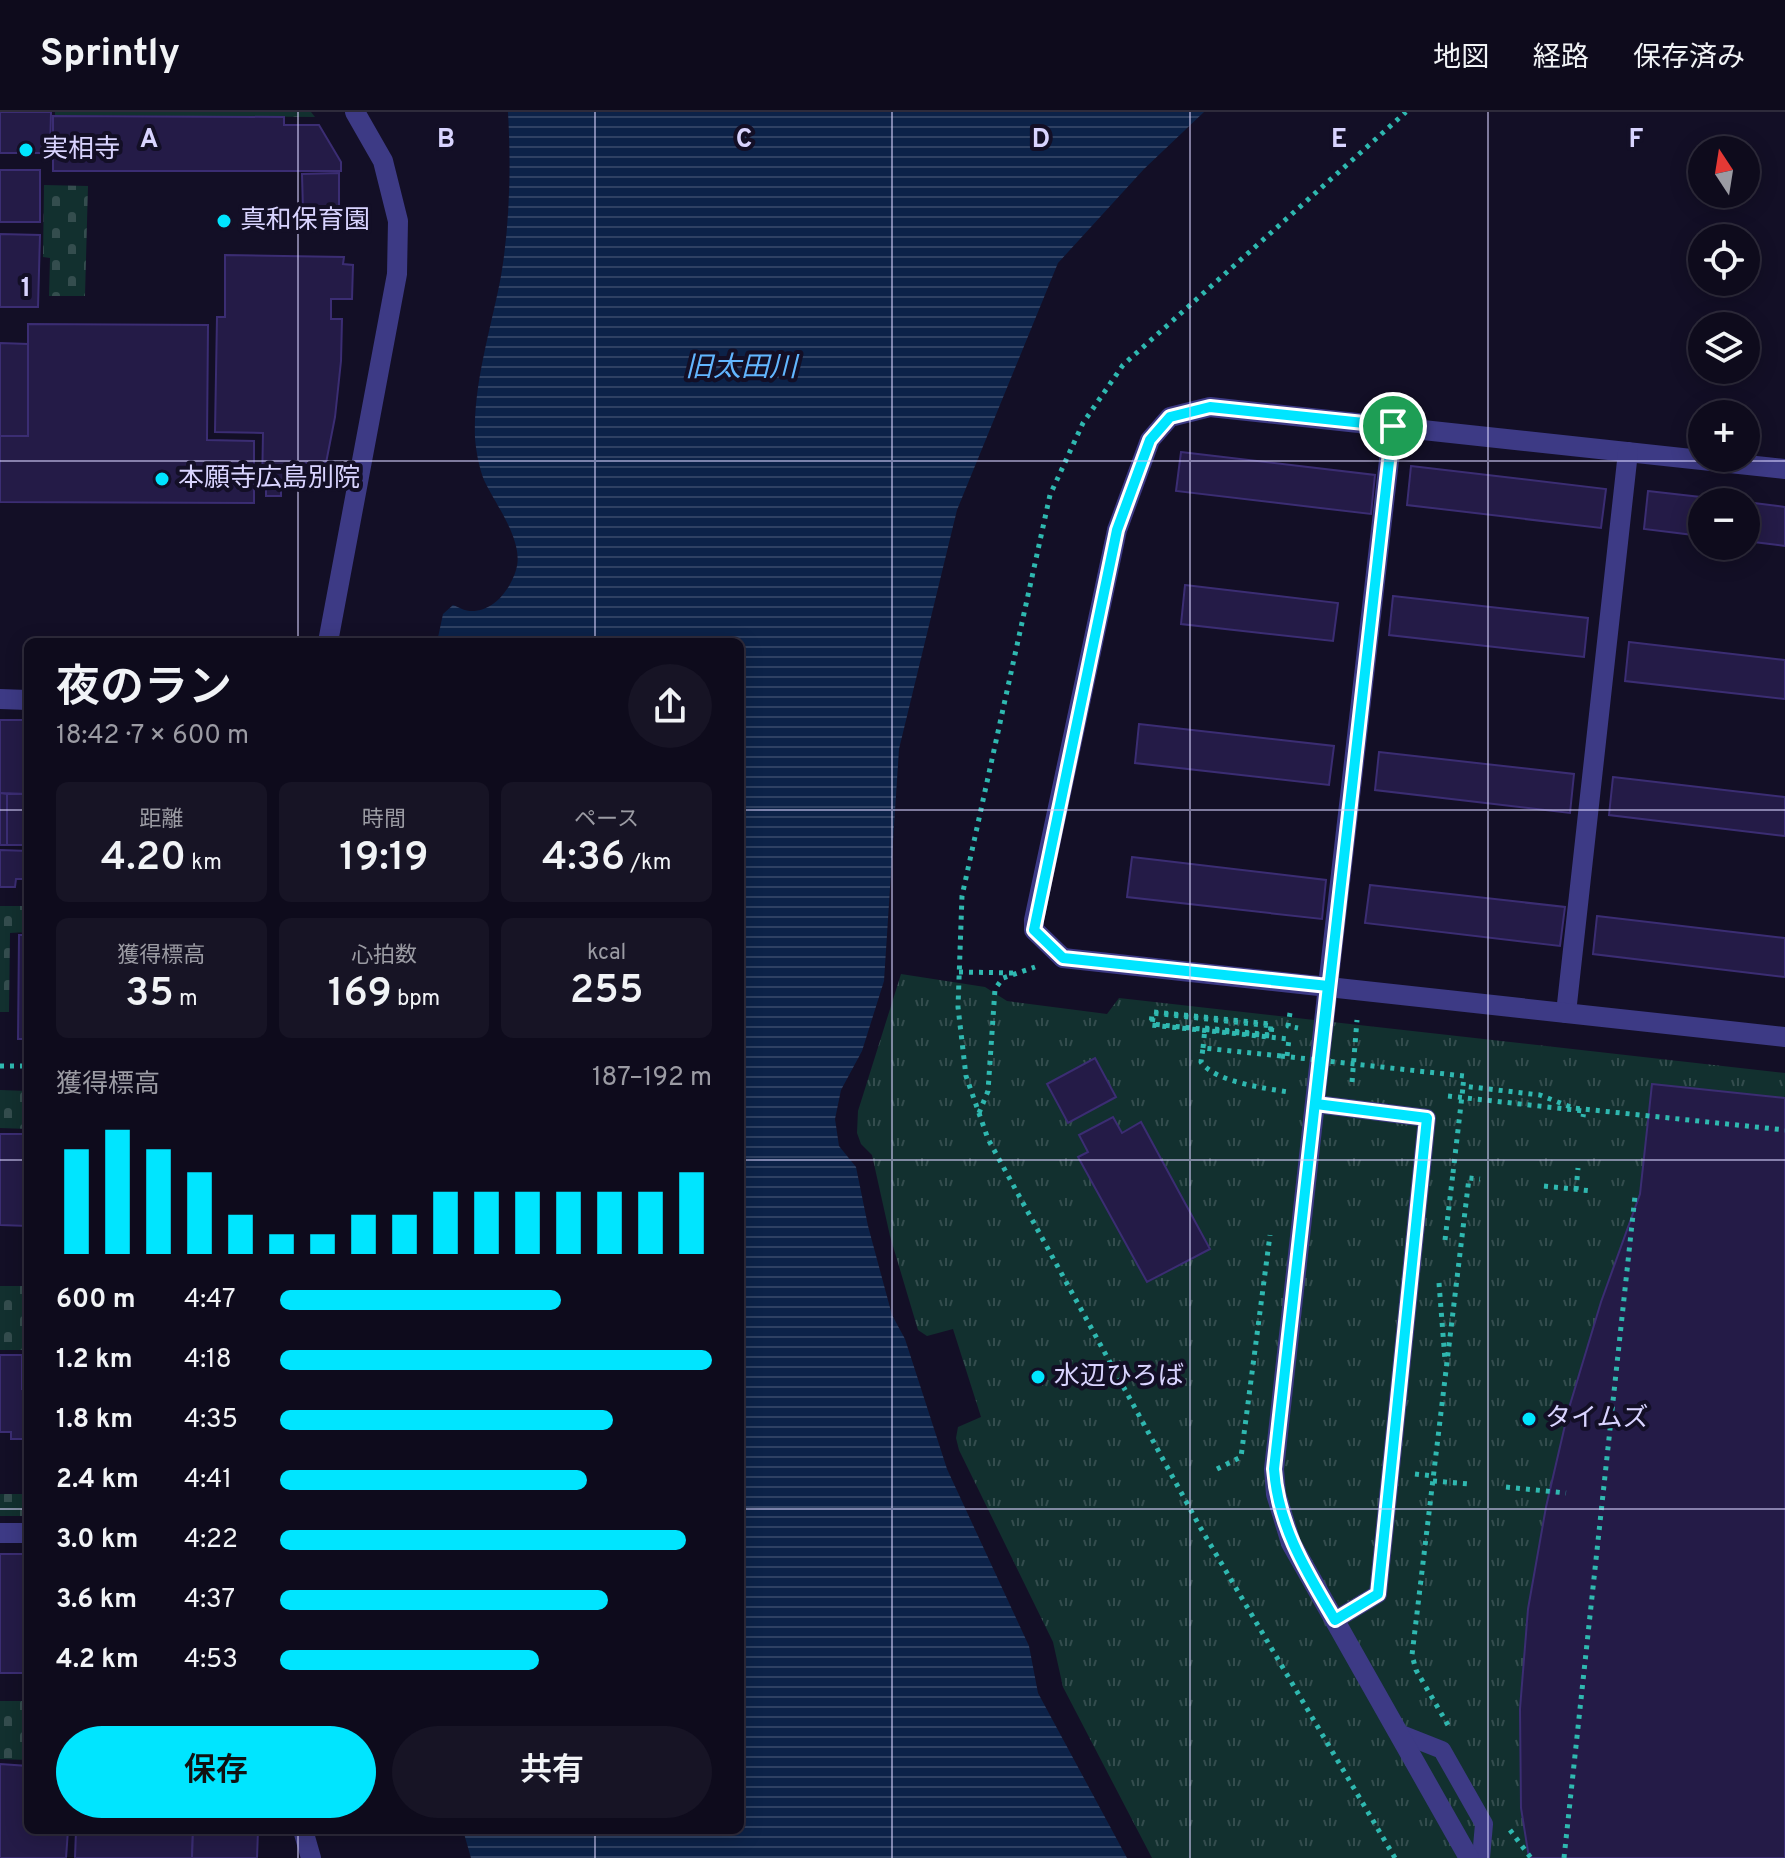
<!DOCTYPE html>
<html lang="ja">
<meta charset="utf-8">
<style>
body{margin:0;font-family:Overpass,"Noto Sans JP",sans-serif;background:#171425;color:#f1f3f6;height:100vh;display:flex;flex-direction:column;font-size:30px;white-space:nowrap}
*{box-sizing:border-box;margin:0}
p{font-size:26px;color:#9b9ba3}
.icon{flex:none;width:44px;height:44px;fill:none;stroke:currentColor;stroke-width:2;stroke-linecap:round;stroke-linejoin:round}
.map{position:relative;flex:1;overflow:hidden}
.sheet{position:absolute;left:24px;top:526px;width:720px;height:1196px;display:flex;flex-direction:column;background:#0e0b1c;border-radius:12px;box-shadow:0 4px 20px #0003,0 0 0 2px #2e2b3b}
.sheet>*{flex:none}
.needle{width:52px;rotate:348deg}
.controls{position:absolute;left:1688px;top:24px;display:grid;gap:16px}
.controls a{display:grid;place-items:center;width:72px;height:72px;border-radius:50%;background:#0e0b1c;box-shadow:0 4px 20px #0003,0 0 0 2px #2e2b3b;font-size:40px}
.pin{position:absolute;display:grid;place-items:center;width:68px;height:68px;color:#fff;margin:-34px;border:4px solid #fff;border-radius:50%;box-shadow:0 2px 8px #0007}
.round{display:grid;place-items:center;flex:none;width:84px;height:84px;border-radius:42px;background:#171425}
.headline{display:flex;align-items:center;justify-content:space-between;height:136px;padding:0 32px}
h1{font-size:44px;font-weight:600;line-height:60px}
.metrics{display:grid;grid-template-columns:repeat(3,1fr);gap:12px;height:136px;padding:8px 32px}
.metrics div{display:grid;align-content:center;border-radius:12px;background:#171425;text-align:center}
.metrics b{font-size:40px;font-weight:600}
.metrics small{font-size:22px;font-weight:400}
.metrics p{font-size:22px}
.chart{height:224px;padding:16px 32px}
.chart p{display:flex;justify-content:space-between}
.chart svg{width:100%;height:144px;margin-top:8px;stroke:#00e5ff;stroke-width:6}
.action{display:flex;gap:16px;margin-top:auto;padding:16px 32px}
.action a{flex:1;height:92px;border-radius:48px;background:#00e5ff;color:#111;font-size:32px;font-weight:600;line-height:92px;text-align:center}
.action a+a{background:#171425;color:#f1f3f6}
ul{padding:0 32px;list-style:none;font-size:26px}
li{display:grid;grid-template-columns:128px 96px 1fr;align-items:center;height:60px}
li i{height:20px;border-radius:10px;background:#00e5ff}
header{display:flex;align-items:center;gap:48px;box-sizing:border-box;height:112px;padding:0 40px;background:#0e0b1c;border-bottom:2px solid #2e2b3b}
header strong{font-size:38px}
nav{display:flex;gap:44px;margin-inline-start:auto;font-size:28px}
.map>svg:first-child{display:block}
.grass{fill:url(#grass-tufts)}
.cemetery{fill:url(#cemetery-stones)}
.water{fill:url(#water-rules)}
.building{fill:#241b47;stroke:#3b2d73;stroke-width:2}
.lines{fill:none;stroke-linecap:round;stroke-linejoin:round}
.path{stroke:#2fb8b0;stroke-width:5;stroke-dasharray:4 6;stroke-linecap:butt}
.service{stroke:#3d3a85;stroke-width:18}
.minor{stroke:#3d3a85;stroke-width:20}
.tertiary{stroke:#3d3a85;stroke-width:20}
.path-bridge{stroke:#2fb8b0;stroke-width:5;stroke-dasharray:4 6;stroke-linecap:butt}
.route-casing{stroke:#fff;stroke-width:16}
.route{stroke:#00e5ff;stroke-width:10}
.grid{fill:none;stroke:#d9d4ff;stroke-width:2;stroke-opacity:0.55}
.poi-dot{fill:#00e5ff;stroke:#130f26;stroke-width:3}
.labels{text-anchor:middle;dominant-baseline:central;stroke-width:8;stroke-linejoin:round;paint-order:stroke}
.poi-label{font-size:26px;fill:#d9d4ff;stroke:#130f26;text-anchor:start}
.water-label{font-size:28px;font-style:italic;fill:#62b6ff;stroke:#130f26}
.grid-label{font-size:26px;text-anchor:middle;font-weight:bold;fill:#d9d4ff;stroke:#130f26;stroke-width:8;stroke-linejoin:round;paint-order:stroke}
</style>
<header>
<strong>Sprintly</strong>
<nav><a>地図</a><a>経路</a><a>保存済み</a></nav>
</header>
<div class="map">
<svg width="1785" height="1746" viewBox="0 0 1785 1746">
<defs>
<pattern id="grass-tufts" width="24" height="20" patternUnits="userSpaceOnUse" patternTransform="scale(2)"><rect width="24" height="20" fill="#12302f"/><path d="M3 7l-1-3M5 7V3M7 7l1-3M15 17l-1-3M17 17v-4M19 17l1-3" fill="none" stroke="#344d4e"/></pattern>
<pattern id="cemetery-stones" width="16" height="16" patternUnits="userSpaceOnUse" patternTransform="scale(2)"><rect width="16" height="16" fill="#12302f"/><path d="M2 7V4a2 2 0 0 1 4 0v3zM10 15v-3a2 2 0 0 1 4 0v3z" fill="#344d4e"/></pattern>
<pattern id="water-rules" width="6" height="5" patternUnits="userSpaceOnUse" patternTransform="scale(2)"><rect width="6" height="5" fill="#0c2248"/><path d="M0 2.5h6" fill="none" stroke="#2f4163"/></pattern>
</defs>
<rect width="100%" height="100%" fill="#130f26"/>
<!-- grass -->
<polygon class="grass" points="901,862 985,875 1007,889 1107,902 1119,886 1785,961 1785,1746 1152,1746 1063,1575 1053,1530 959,1338 956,1326 958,1315 981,1305 953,1217 927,1224 918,1218 890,1124 872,1043 861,1032 857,1021 858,999"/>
<!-- cemetery -->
<g class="cemetery">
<polygon points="55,0 311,0 315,5 55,3"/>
<polygon points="44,73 88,74 85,184 49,184 50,146 43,145"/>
<polygon points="0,794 28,794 28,820 10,821 9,900 0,900"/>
<polygon points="0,978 28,979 28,1017 0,1016"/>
<rect x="0" y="1174" width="28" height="64"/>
<rect x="0" y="1382" width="28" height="22"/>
<polygon points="0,1589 28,1589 28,1648 0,1647"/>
</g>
<!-- water -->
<path class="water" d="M508,0H1204L1144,57L1058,151L957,398L899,637L884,869L862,939L841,978L835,1007L839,1034L856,1055L868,1114L892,1203L905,1227L947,1357L1029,1534L1038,1581L1127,1746H471L463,1718H740V530H437L443,502L453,493C458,495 465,499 470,499C493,500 510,478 516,458C525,430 495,392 484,368C479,356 476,339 475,326C473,272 491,217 501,164C510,111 511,54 508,0Z"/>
<!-- building -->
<g class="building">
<polygon points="0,0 51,0 50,41 0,41"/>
<polygon points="53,4 284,5 284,13 319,13 341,50 341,59 53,59"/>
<rect x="0" y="58" width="40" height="52"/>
<polygon points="339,61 339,98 303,99 302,62"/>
<polygon points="0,122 40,123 38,195 0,195"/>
<polygon points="225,143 344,145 343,152 353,153 352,187 331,187 331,207 342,207 341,249 335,305 326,351 290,351 289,377 281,377 281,384 266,384 266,376 262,376 263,321 215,320 217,205 225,205"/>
<polygon points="28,212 208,213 207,328 254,329 254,391 0,390 0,324 28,324"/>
<polygon points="0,231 28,232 28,324 0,324"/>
<polygon points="1181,340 1375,363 1371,402 1176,379"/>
<polygon points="1411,354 1606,377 1601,416 1407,393"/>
<polygon points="1648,379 1745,390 1702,390 1702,424 1644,417"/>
<polygon points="1746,390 1785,395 1785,434 1746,429"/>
<polygon points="1185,473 1338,491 1333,529 1181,512"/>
<polygon points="1393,484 1588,506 1584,545 1389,523"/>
<polygon points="1629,530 1785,548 1785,587 1625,569"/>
<polygon points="0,608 28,608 28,682 0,681"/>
<polygon points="1139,612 1334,634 1329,673 1135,651"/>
<polygon points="1379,640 1574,662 1570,701 1375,678"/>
<polygon points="1613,665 1785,685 1785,724 1609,703"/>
<polygon points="0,681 7,682 7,733 0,733"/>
<rect x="7" y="682" width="21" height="51"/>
<polygon points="0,738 28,739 28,767 16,767 15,775 0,775"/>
<polygon points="1132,745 1326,768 1322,807 1127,785"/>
<polygon points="1370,773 1565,795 1560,834 1365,811"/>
<polygon points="1597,804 1785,826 1785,865 1593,842"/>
<polygon points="19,823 28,823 28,927 18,927"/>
<polygon points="1095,946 1116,985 1068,1011 1047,972"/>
<polygon points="1652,972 1785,986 1785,1746 1529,1746 1521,1696 1520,1597 1528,1497 1546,1395 1569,1296 1601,1190 1640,1082"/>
<polygon points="1113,1005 1122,1021 1141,1010 1210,1137 1147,1170 1078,1045 1088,1040 1079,1023"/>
<polygon points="0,1022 28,1022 28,1114 0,1113"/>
<polygon points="0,1243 22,1243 22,1277 28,1277 28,1327 11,1327 11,1320 0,1320"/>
<rect x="0" y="1442" width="28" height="119"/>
<polygon points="0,1652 28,1654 28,1718 68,1718 66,1746 0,1746"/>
<polygon points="76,1718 193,1718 192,1746 75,1746"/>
<polygon points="193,1718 258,1718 257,1746 192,1746"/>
</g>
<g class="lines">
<!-- path -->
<g class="path">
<polyline points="959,860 1014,861"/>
<polyline points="1290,901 1288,914 1298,916"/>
<polyline points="1203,936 1205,916"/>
<path d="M1281,944L1203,936L1201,950C1215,970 1264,976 1288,980"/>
<polyline points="1287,944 1289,927"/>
<polyline points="0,954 28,954"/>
<polyline points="1352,970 1357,908"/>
<polyline points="1448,984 1584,999 1583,1005"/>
<polyline points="979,1001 988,979 995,877 1003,866 1035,855"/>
<polyline points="1544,1074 1592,1079"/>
<polyline points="1576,1078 1578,1056"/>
<polyline points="1445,1128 1453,1061"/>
<polyline points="1439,1171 1445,1248"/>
<polyline points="1217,1357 1241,1345 1270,1123"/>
<polyline points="1415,1362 1433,1364"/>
<polyline points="1433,1369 1470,1372"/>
<polyline points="1506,1375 1566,1381"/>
<polyline points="1448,1613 1416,1558 1412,1543 1469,1066 1480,1067"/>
<polyline points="1510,1718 1531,1746"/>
<polyline points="1395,1746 1200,1415 988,1027 966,964 958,895 962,784 1050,383 1083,311 1123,253 1406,0"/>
<polyline points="1564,1746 1635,1084"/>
</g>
<!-- service -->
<g class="service">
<polyline points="1316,992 1427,1006 1378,1482 1335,1508"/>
<polyline points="1399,1621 1442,1638 1484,1712 1481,1746"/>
</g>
<!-- minor -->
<g class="minor">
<polyline points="0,587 28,588"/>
<polyline points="1063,846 1034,818 1034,808 1117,418 1150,328 1170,305 1210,295 1785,357"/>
<polyline points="1328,874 1393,314"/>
<polyline points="1566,901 1628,340"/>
<polyline points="0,1421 28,1421"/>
</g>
<!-- tertiary -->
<g class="tertiary">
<polyline points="328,530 397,162 398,109 383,49 355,0"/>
<polyline points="1063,846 1785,925"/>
<polyline points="1328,874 1274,1357 1276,1382 1291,1431 1469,1746"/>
<polyline points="303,1718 311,1746"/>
</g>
<!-- path-bridge -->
<g class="path-bridge">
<polyline points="1205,916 1270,923 1271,912 1154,900 1152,912 1271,924 1272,914 1152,901 1151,913 1289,927"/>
<polyline points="1281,944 1464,964 1463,974 1540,983 1573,996 1785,1018"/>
<polyline points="1453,1061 1463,975"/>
</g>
</g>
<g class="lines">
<!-- route casing -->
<g class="route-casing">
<path id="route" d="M1393,314L1210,295L1170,305L1150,328L1117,418L1034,818L1063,846L1328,874L1274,1357C1278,1414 1306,1459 1335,1508L1378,1482L1427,1006L1316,992L1393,314"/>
</g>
<!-- route -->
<use href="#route" class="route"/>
</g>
<!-- grid -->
<path class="grid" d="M298,0V530M595,0V530M892,0V1746M1190,0V1746M1488,0V1746M0,349H1785M0,698H28M740,698H1785M0,1048H28M740,1048H1785M0,1397H28M740,1397H1785M298,1718V1746M595,1718V1746"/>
<!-- markers -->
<g class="poi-dot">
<circle cx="26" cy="38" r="8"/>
<circle cx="224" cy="109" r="8"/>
<circle cx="162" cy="367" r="8"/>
<circle cx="1038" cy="1265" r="8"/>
<circle cx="1529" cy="1307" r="8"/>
</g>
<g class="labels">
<!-- poi labels -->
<g class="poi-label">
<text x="42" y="38">実相寺</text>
<text x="240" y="109">真和保育園</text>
<text x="178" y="367">本願寺広島別院</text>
<text x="1054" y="1265">水辺ひろば</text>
<text x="1545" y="1307">タイムズ</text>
</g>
<!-- water labels -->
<g class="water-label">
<text x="741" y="257">旧太田川</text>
</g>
</g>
<g class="grid-label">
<text x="149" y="35">A</text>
<text x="446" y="35">B</text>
<text x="744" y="35">C</text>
<text x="1041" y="35">D</text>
<text x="1339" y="35">E</text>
<text x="1636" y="35">F</text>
<text x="26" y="184">1</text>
</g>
</svg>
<div class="controls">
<a><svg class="needle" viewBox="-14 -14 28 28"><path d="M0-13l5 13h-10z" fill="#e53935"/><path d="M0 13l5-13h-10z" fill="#9b9ba3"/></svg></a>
<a><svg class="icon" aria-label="locate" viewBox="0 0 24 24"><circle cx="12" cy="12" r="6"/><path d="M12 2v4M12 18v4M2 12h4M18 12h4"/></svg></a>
<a><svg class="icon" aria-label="layers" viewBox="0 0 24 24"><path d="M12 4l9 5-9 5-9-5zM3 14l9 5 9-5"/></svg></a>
<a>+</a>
<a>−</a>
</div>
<div class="pin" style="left:1393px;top:314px;background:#1e9e55"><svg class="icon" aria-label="arrive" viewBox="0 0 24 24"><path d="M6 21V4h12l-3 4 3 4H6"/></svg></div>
<section class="sheet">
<div class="headline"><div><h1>夜のラン</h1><p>18:42 · 7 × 600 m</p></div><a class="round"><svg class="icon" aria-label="share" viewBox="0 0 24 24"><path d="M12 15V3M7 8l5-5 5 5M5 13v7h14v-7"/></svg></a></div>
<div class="metrics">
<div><p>距離</p><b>4.20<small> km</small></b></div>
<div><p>時間</p><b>19:19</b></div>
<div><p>ペース</p><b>4:36<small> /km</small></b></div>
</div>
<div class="metrics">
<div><p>獲得標高</p><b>35<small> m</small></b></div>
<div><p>心拍数</p><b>169<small> bpm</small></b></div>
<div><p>kcal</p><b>255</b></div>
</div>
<div class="chart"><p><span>獲得標高</span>187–192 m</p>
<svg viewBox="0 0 160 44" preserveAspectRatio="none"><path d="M5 44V12M15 44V6M25 44V12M35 44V19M45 44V32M55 44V38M65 44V38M75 44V32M85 44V32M95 44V25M105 44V25M115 44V25M125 44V25M135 44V25M145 44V25M155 44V19"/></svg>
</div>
<ul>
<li><b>600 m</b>4:47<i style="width:65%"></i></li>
<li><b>1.2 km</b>4:18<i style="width:100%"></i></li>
<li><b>1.8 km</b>4:35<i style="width:77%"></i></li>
<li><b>2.4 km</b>4:41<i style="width:71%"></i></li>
<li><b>3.0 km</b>4:22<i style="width:94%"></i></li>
<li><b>3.6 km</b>4:37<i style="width:76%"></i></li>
<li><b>4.2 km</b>4:53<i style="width:60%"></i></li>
</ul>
<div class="action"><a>保存</a><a>共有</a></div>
</section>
</div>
